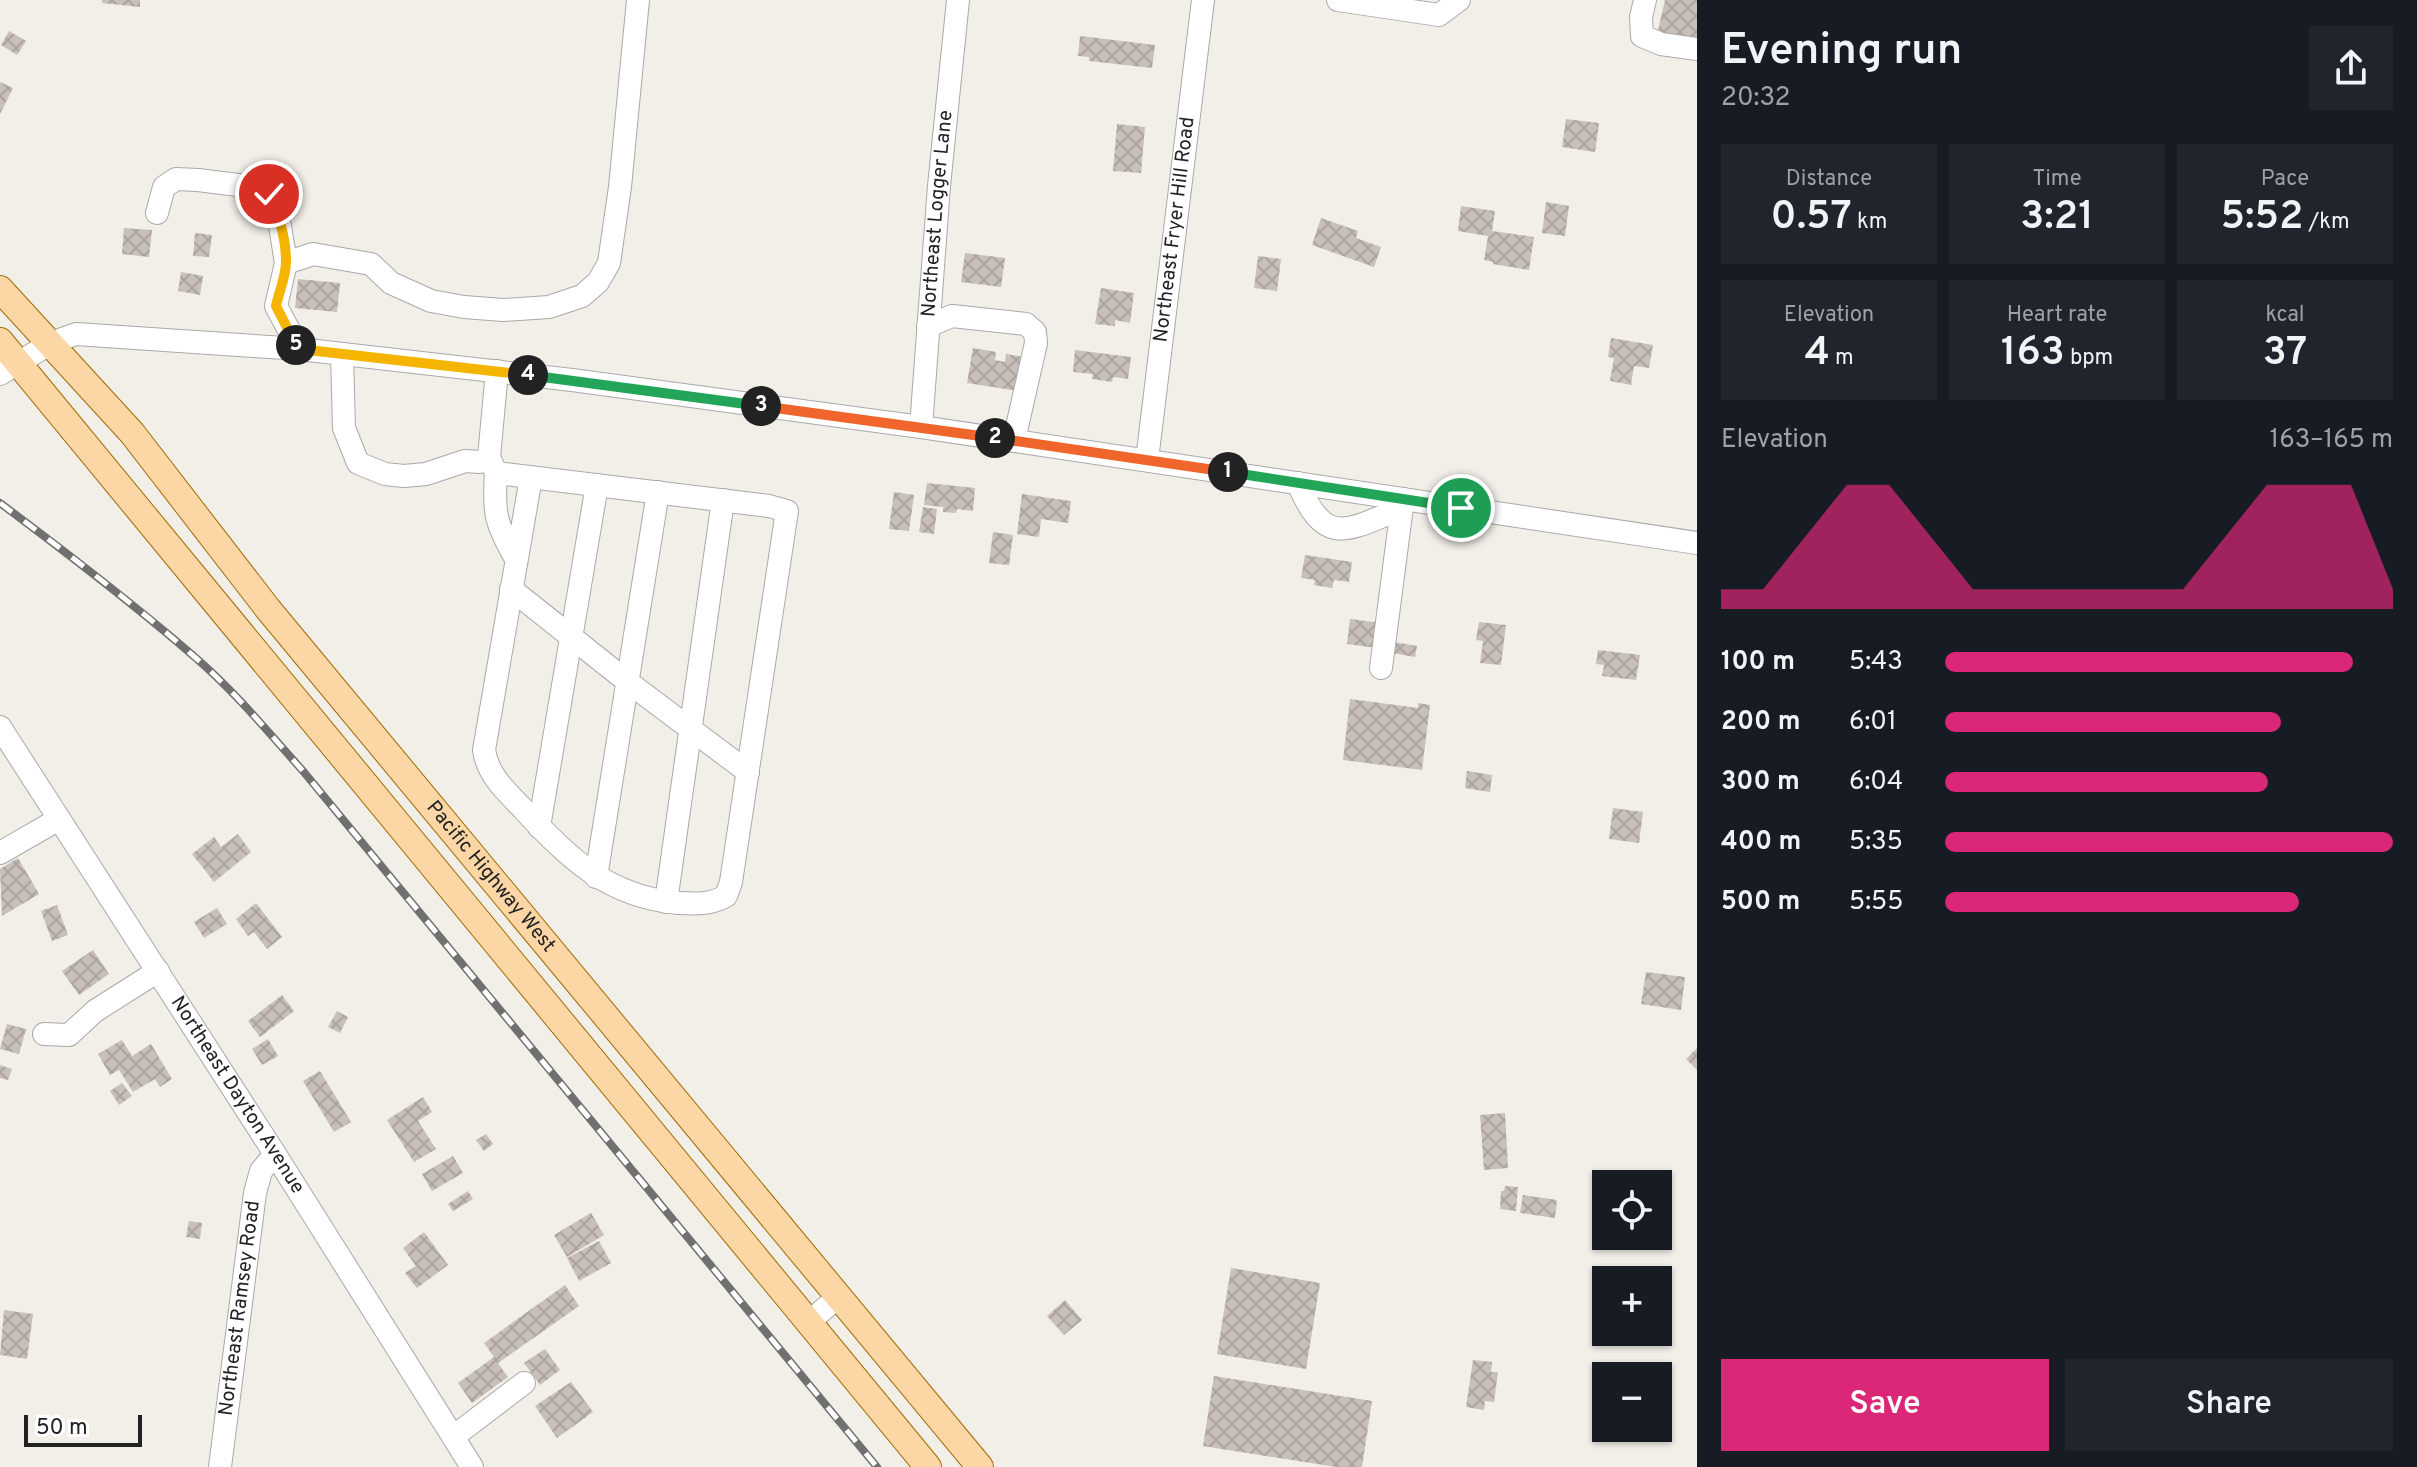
<!DOCTYPE html>
<meta charset="utf-8">
<style>
body{margin:0;font-family:Overpass,sans-serif;background:#20242c;color:#f1f3f6;height:100vh;display:flex;flex-direction:column;font-size:30px;white-space:nowrap}
*{box-sizing:border-box;margin:0}
p{font-size:26px;color:#9ea1a6}
.icon{flex:none;width:44px;height:44px;fill:none;stroke:currentColor;stroke-width:2;stroke-linecap:round;stroke-linejoin:round}
.map{position:relative;flex:1;overflow:hidden}
.side{display:flex;flex-direction:column;background:#171b24;width:720px}
.side>*{flex:none}
.buttons{position:absolute;left:1592px;top:1170px;display:grid;gap:16px}
.buttons a{display:grid;place-items:center;width:80px;height:80px;border-radius:0px;background:#171b24;box-shadow:0 2px 6px #0004;font-size:40px}
.scale{position:absolute;left:24px;bottom:20px;width:118px;box-sizing:border-box;padding-left:8px;border:4px solid #222;border-top:0;font-size:22px;line-height:28px;white-space:nowrap;color:#222;-webkit-text-stroke:6px #fff;paint-order:stroke}
.pin{position:absolute;display:grid;place-items:center;width:68px;height:68px;color:#fff;margin:-34px;border:4px solid #fff;border-radius:50%;box-shadow:0 2px 8px #0007}
.km{position:absolute;width:40px;height:40px;margin:-20px;border-radius:50%;background:#222;color:#fff;font-size:22px;line-height:40px;text-align:center}
.round{display:grid;place-items:center;flex:none;width:84px;height:84px;border-radius:0px;background:#20242c}
.head{display:flex;align-items:center;justify-content:space-between;height:136px;padding:0 24px}
h1{font-size:44px;font-weight:600;line-height:60px}
.stats{display:grid;grid-template-columns:repeat(3,1fr);gap:12px;height:136px;padding:8px 24px}
.stats div{display:grid;align-content:center;border-radius:0px;background:#20242c;text-align:center}
.stats b{font-size:40px;font-weight:600}
.stats small{font-size:22px;font-weight:400}
.stats p{font-size:22px}
.chart{height:224px;padding:16px 24px}
.chart p{display:flex;justify-content:space-between}
.chart svg{width:100%;height:144px;margin-top:8px;fill:#db2777;opacity:.7}
.cta{display:flex;gap:16px;margin-top:auto;padding:16px 24px}
.cta a{flex:1;height:92px;border-radius:0px;background:#db2777;color:#fff;font-size:32px;font-weight:600;line-height:92px;text-align:center}
.cta a+a{background:#20242c;color:#f1f3f6}
ul{padding:0 24px;list-style:none;font-size:26px}
li{display:grid;grid-template-columns:128px 96px 1fr;align-items:center;height:60px}
li i{height:20px;border-radius:10px;background:#db2777}
main{display:flex;flex:1;min-height:0}
.map>svg:first-child{display:block}
.building{fill:url(#building-cross-hatch)}
.lines{fill:none;stroke-linecap:round;stroke-linejoin:round}
.minor-casing{stroke:#a9a9a9;stroke-width:24}
.major-casing{stroke:#a06b00;stroke-width:28}
.minor{stroke:#fff;stroke-width:22}
.major{stroke:#fcd6a4;stroke-width:26}
.rail-casing{stroke:#707070;stroke-width:8}
.rail{stroke:#fff;stroke-width:5;stroke-dasharray:15;stroke-linecap:butt}
.split-1-casing{stroke:#fff;stroke-width:16}
.split-2-casing{stroke:#fff;stroke-width:16}
.split-3-casing{stroke:#fff;stroke-width:16}
.split-4-casing{stroke:#fff;stroke-width:16}
.split-5-casing{stroke:#fff;stroke-width:16}
.split-6-casing{stroke:#fff;stroke-width:16}
.split-1{stroke:#22a559;stroke-width:10}
.split-2{stroke:#f0652b;stroke-width:10}
.split-3{stroke:#f0652b;stroke-width:10}
.split-4{stroke:#22a559;stroke-width:10}
.split-5{stroke:#f5b400;stroke-width:10}
.split-6{stroke:#f5b400;stroke-width:10}
.labels{text-anchor:middle;dominant-baseline:central;stroke-width:8;stroke-linejoin:round;paint-order:stroke}
.street-label{font-size:20px;fill:#222;stroke:#fff}
</style>
<main>
<div class="map">
<svg width="1697" height="1467" viewBox="0 0 1697 1467">
<defs>
<pattern id="building-cross-hatch" width="8" height="8" patternUnits="userSpaceOnUse" patternTransform="scale(2)"><rect width="8" height="8" fill="#c7bfb8"/><path d="M0 0l8 8M0 8l8-8" fill="none" stroke="#aba49e"/></pattern>
</defs>
<rect width="100%" height="100%" fill="#f2efe9"/>
<!-- building -->
<g class="building">
<polygon points="102,0 140,0 140,7 102,3"/>
<polygon points="1665,0 1697,0 1697,48 1656,39"/>
<polygon points="9,31 26,41 17,55 1,45"/>
<polygon points="1080,36 1155,45 1152,68 1089,61 1089,57 1078,56"/>
<polygon points="0,82 13,88 0,114"/>
<polygon points="1566,119 1599,123 1595,152 1562,147"/>
<polygon points="1117,124 1145,127 1141,173 1113,171"/>
<polygon points="1546,202 1569,206 1565,236 1542,233"/>
<polygon points="1461,206 1495,211 1492,231 1534,237 1529,270 1493,264 1493,262 1484,260 1488,236 1458,231"/>
<polygon points="1321,218 1358,231 1356,238 1381,247 1374,267 1312,245"/>
<polygon points="124,228 152,230 149,257 122,254"/>
<polygon points="195,233 212,235 209,257 193,256"/>
<polygon points="965,253 1005,258 1001,287 961,282"/>
<polygon points="1258,256 1281,259 1277,291 1254,288"/>
<polygon points="181,272 203,276 200,295 178,291"/>
<polygon points="298,279 340,283 337,312 295,308"/>
<polygon points="1101,288 1134,293 1130,323 1115,320 1115,326 1095,324"/>
<polygon points="1611,338 1653,345 1649,368 1634,366 1631,385 1610,381 1614,358 1608,357"/>
<polygon points="973,348 996,352 995,360 1005,362 1006,354 1024,357 1018,391 967,383"/>
<polygon points="1075,350 1131,357 1128,379 1113,377 1112,382 1092,379 1093,374 1073,372"/>
<polygon points="927,483 975,488 973,511 957,509 956,513 943,512 943,507 924,505"/>
<polygon points="894,492 914,495 909,531 889,529"/>
<polygon points="1022,494 1071,501 1068,523 1041,519 1039,537 1017,534"/>
<polygon points="923,507 937,509 934,534 919,532"/>
<polygon points="993,532 1013,535 1009,565 989,563"/>
<polygon points="1305,555 1352,562 1349,582 1334,580 1332,588 1314,585 1315,580 1301,578"/>
<polygon points="1350,619 1381,623 1377,648 1347,644"/>
<polygon points="1479,622 1506,625 1501,665 1480,663 1483,641 1476,640"/>
<polygon points="1394,642 1417,646 1415,657 1392,653"/>
<polygon points="1598,650 1640,655 1636,680 1602,676 1604,665 1596,664"/>
<polygon points="1350,699 1418,708 1418,703 1430,705 1422,770 1343,760"/>
<polygon points="1467,771 1492,775 1490,792 1465,788"/>
<polygon points="1613,808 1643,812 1639,843 1609,839"/>
<polygon points="238,834 251,852 214,882 192,854 214,837 221,847"/>
<polygon points="18,858 39,894 2,916 0,869"/>
<polygon points="256,903 282,937 267,949 254,932 248,936 236,919"/>
<polygon points="57,905 68,935 52,941 41,911"/>
<polygon points="217,908 227,924 204,938 194,922"/>
<polygon points="93,950 109,974 79,995 62,971"/>
<polygon points="1646,972 1685,977 1681,1010 1641,1004"/>
<polygon points="282,995 294,1011 260,1037 248,1021"/>
<polygon points="337,1011 348,1017 340,1033 328,1027"/>
<polygon points="7,1024 26,1029 19,1054 0,1049"/>
<polygon points="268,1039 278,1056 262,1065 252,1049"/>
<polygon points="122,1040 132,1056 151,1044 172,1079 160,1087 155,1079 133,1092 119,1070 110,1075 98,1054"/>
<polygon points="1697,1048 1697,1070 1686,1059"/>
<polygon points="0,1065 12,1069 8,1080 0,1078"/>
<polygon points="320,1071 351,1122 334,1132 303,1081"/>
<polygon points="122,1083 132,1096 119,1105 110,1091"/>
<polygon points="423,1097 432,1112 418,1121 436,1149 414,1162 387,1120"/>
<polygon points="1505,1113 1508,1168 1484,1170 1480,1115"/>
<polygon points="486,1134 493,1144 484,1151 476,1140"/>
<polygon points="453,1156 463,1173 432,1191 422,1174"/>
<polygon points="1505,1186 1518,1187 1516,1211 1500,1209 1501,1191 1504,1191"/>
<polygon points="468,1191 473,1199 453,1211 448,1204"/>
<polygon points="1523,1195 1557,1200 1555,1218 1520,1213"/>
<polygon points="591,1213 604,1235 567,1257 554,1235"/>
<polygon points="189,1221 202,1223 200,1239 186,1237"/>
<polygon points="424,1232 448,1265 417,1288 405,1273 416,1266 403,1248"/>
<polygon points="599,1241 611,1263 579,1281 567,1258"/>
<polygon points="1231,1268 1320,1283 1306,1369 1217,1354"/>
<polygon points="565,1285 579,1306 498,1363 508,1377 472,1403 458,1383 494,1357 484,1343"/>
<polygon points="1065,1300 1082,1320 1064,1335 1047,1316"/>
<polygon points="4,1310 33,1314 27,1359 0,1355"/>
<polygon points="545,1349 560,1370 540,1385 524,1363"/>
<polygon points="1473,1360 1492,1362 1491,1372 1498,1372 1494,1402 1485,1401 1484,1410 1466,1407"/>
<polygon points="1214,1376 1372,1401 1362,1467 1336,1467 1203,1446"/>
<polygon points="571,1382 593,1412 557,1438 535,1406"/>
</g>
<g class="lines">
<!-- minor casing -->
<g class="minor-casing">
<g id="minor">
<polyline points="1338,0 1439,15 1459,0"/>
<polyline points="1645,0 1641,17 1642,36 1661,44 1697,49"/>
<polyline points="157,213 164,187 176,179 198,180 254,187 269,194 275,205 280,226 286,263"/>
<polyline points="928,326 952,316 1026,324 1035,332 1036,343 1014,440"/>
<polyline points="299,349 276,306 286,263 313,254 371,264 391,283 431,301 464,307 503,310 549,307 582,296 598,282 609,263 620,187 638,0"/>
<polyline points="342,354 344,428 358,463 385,474 404,476 426,474 465,461 480,462 489,457 497,371"/>
<polyline points="0,374 51,343 76,334 299,349 572,380 921,427 1697,543"/>
<path id="s1" d="M921,427L939,186L958,0"/>
<path d="M489,457L496,473C587,484 678,495 769,506L787,511L731,882L726,896C709,905 696,904 678,903C609,897 569,859 524,810C506,791 488,776 484,750L531,477"/>
<path id="s2" d="M1147,460L1203,0"/>
<path d="M496,473C493,514 496,524 516,559"/>
<path d="M1298,483C1325,549 1348,530 1402,508"/>
<polyline points="511,589 628,682 748,772"/>
<polyline points="1381,668 1403,499"/>
<path id="s3" d="M0,727L275,1154L472,1467"/>
<polyline points="539,827 597,485"/>
<polyline points="0,853 59,819"/>
<polyline points="596,877 658,492"/>
<polyline points="666,902 723,500"/>
<polyline points="44,1034 69,1035 95,1011 158,971"/>
<polyline points="809,1322 839,1296"/>
<polyline points="453,1437 524,1383"/>
<path id="s4" d="M220,1467L255,1193L261,1171L275,1154"/>
</g>
</g>
<!-- major casing -->
<g class="major-casing">
<g id="major">
<path id="s5" d="M0,289L132,433L268,609L980,1467"/>
<polyline points="0,341 928,1467"/>
</g>
</g>
<!-- minor -->
<use href="#minor" class="minor"/>
<!-- major -->
<use href="#major" class="major"/>
<!-- rail casing -->
<g class="rail-casing">
<path id="rail" d="M0,503C67,553 134,604 197,659C236,693 269,733 303,771L877,1467"/>
</g>
<!-- rail -->
<use href="#rail" class="rail"/>
</g>
<g class="lines">
<!-- split-1 casing -->
<g class="split-1-casing">
<polyline id="split-1" points="1228,472 1461,508"/>
</g>
<!-- split-2 casing -->
<g class="split-2-casing">
<polyline id="split-2" points="995,438 1228,472"/>
</g>
<!-- split-3 casing -->
<g class="split-3-casing">
<polyline id="split-3" points="761,406 995,438"/>
</g>
<!-- split-4 casing -->
<g class="split-4-casing">
<polyline id="split-4" points="528,375 761,406"/>
</g>
<!-- split-5 casing -->
<g class="split-5-casing">
<polyline id="split-5" points="296,345 299,349 528,375"/>
</g>
<!-- split-6 casing -->
<g class="split-6-casing">
<path id="split-6" d="M269,194C279,213 286,240 286,262C286,276 279,292 276,306L296,345"/>
</g>
<!-- split-1 -->
<use href="#split-1" class="split-1"/>
<!-- split-2 -->
<use href="#split-2" class="split-2"/>
<!-- split-3 -->
<use href="#split-3" class="split-3"/>
<!-- split-4 -->
<use href="#split-4" class="split-4"/>
<!-- split-5 -->
<use href="#split-5" class="split-5"/>
<!-- split-6 -->
<use href="#split-6" class="split-6"/>
</g>
<g class="labels">
<!-- street labels -->
<g class="street-label">
<text stroke="none"><textPath href="#s1" startOffset="214">Northeast Logger Lane</textPath></text>
<text stroke="none"><textPath href="#s2" startOffset="232">Northeast Fryer Hill Road</textPath></text>
<text stroke="none"><textPath href="#s5" startOffset="766">Pacific Highway West</textPath></text>
<text stroke="none"><textPath href="#s3" startOffset="438">Northeast Dayton Avenue</textPath></text>
<text stroke="none"><textPath href="#s4" startOffset="160">Northeast Ramsey Road</textPath></text>
</g>
</g>
</svg>
<div class="buttons">
<a><svg class="icon" aria-label="locate" viewBox="0 0 24 24"><circle cx="12" cy="12" r="6"/><path d="M12 2v4M12 18v4M2 12h4M18 12h4"/></svg></a>
<a>+</a>
<a>−</a>
</div>
<div class="scale">50 m</div>
<div class="pin" style="left:1461px;top:508px;background:#1e9e55"><svg class="icon" aria-label="arrive" viewBox="0 0 24 24"><path d="M6 21V4h12l-3 4 3 4H6"/></svg></div>
<div class="pin" style="left:269px;top:194px;background:#d93025"><svg class="icon" aria-label="check" viewBox="0 0 24 24"><path d="M5 12l5 5 9-10"/></svg></div>
<b class="km" style="left:1228px;top:472px">1</b>
<b class="km" style="left:995px;top:438px">2</b>
<b class="km" style="left:761px;top:406px">3</b>
<b class="km" style="left:528px;top:375px">4</b>
<b class="km" style="left:296px;top:345px">5</b>
</div>
<section class="side">
<div class="head"><div><h1>Evening run</h1><p>20:32</p></div><a class="round"><svg class="icon" aria-label="share" viewBox="0 0 24 24"><path d="M12 15V3M7 8l5-5 5 5M5 13v7h14v-7"/></svg></a></div>
<div class="stats">
<div><p>Distance</p><b>0.57<small> km</small></b></div>
<div><p>Time</p><b>3:21</b></div>
<div><p>Pace</p><b>5:52<small> /km</small></b></div>
</div>
<div class="stats">
<div><p>Elevation</p><b>4<small> m</small></b></div>
<div><p>Heart rate</p><b>163<small> bpm</small></b></div>
<div><p>kcal</p><b>37</b></div>
</div>
<div class="chart"><p><span>Elevation</span>163–165 m</p>
<svg viewBox="0 0 160 44" preserveAspectRatio="none"><path d="M0 44V38L10 38L20 22L30 6L40 6L50 22L60 38L70 38L80 38L90 38L100 38L110 38L120 22L130 6L140 6L150 6L160 38V44z"/></svg>
</div>
<ul>
<li><b>100 m</b>5:43<i style="width:91%"></i></li>
<li><b>200 m</b>6:01<i style="width:75%"></i></li>
<li><b>300 m</b>6:04<i style="width:72%"></i></li>
<li><b>400 m</b>5:35<i style="width:100%"></i></li>
<li><b>500 m</b>5:55<i style="width:79%"></i></li>
</ul>
<div class="cta"><a>Save</a><a>Share</a></div>
</section>
</main>
